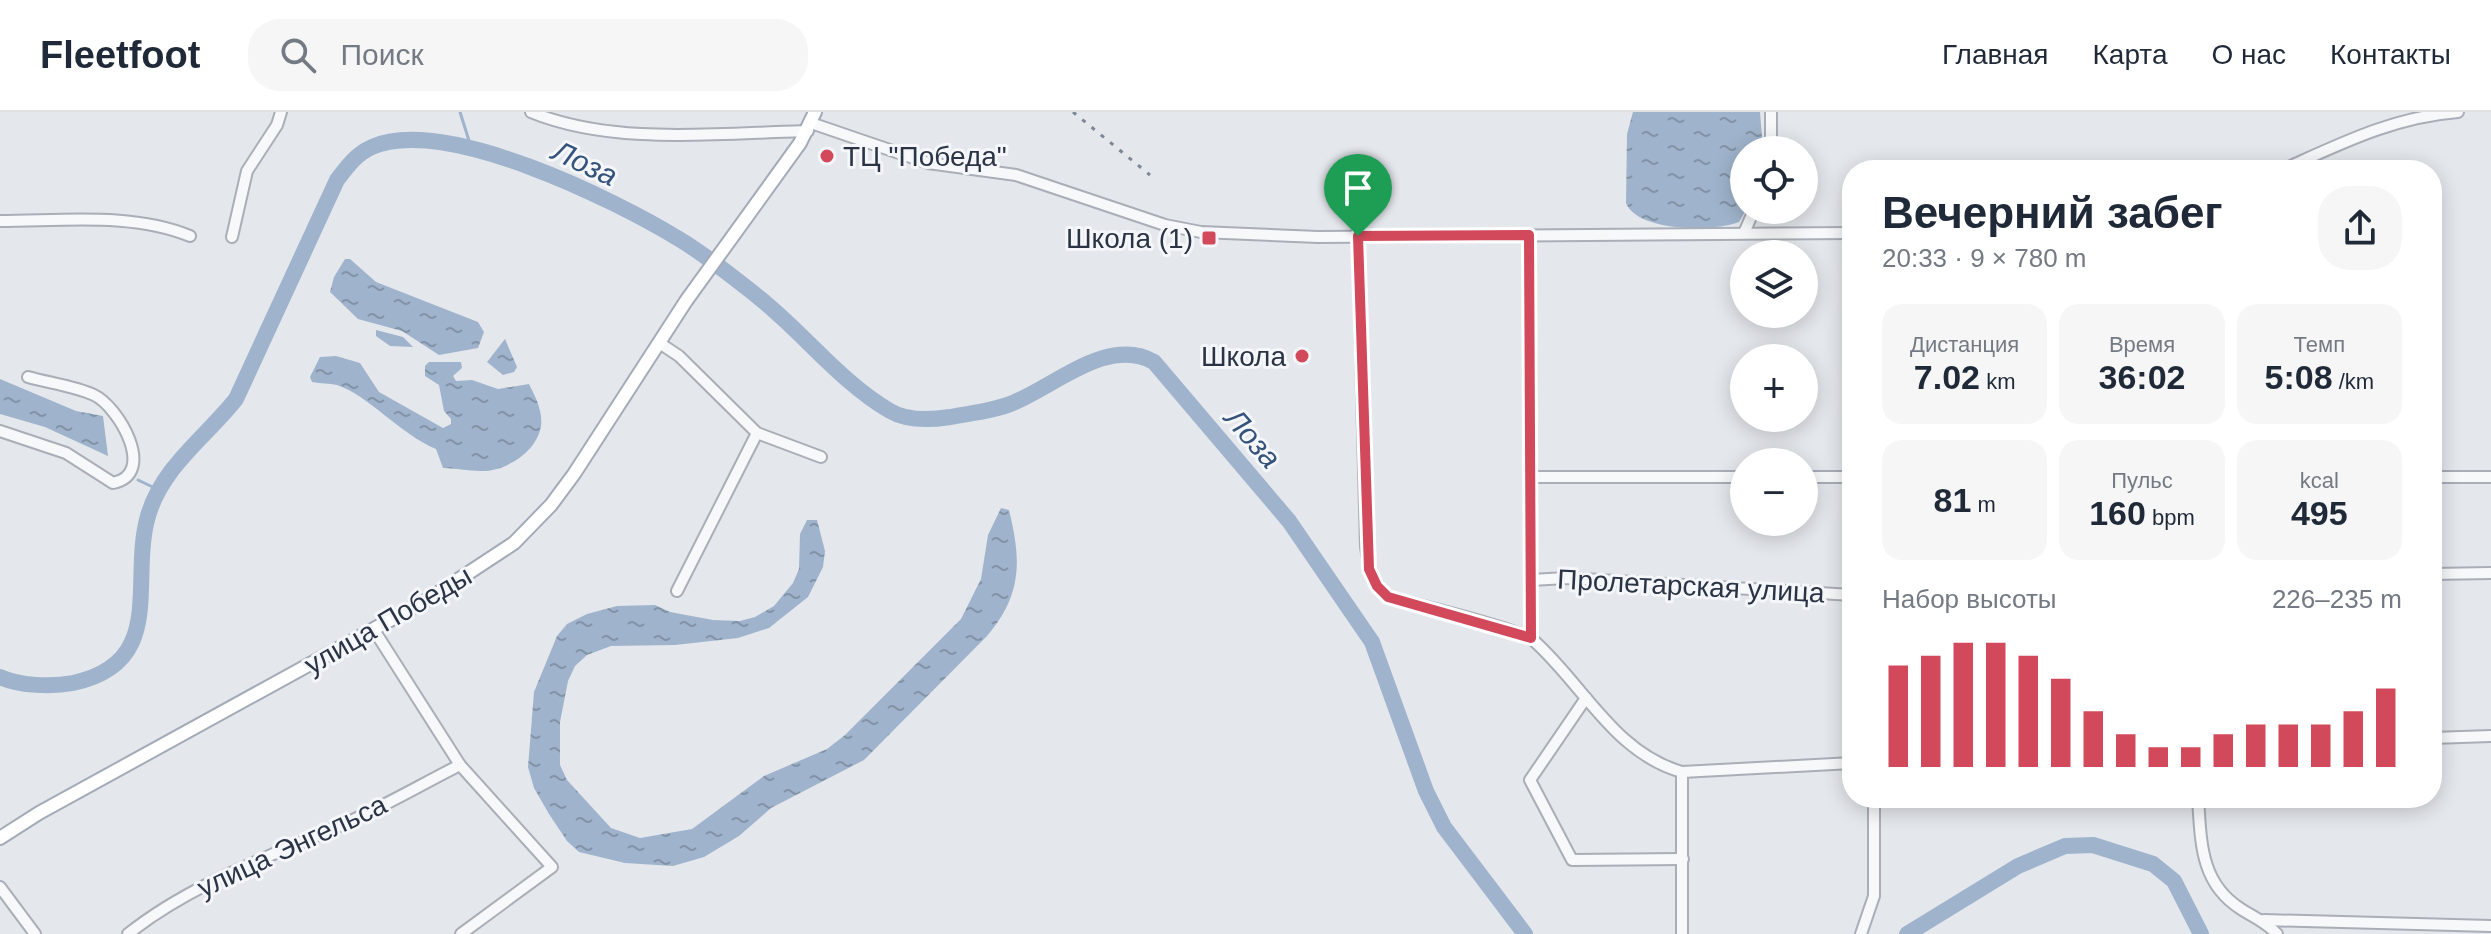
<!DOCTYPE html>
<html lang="ru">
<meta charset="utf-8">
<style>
body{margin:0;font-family:Helvetica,sans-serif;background:#f6f6f7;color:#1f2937;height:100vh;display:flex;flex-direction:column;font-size:30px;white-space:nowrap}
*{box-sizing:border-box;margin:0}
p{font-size:26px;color:#747a83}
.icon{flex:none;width:44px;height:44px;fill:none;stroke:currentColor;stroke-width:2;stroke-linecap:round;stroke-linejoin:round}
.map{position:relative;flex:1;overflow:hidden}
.details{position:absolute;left:1842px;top:48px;width:600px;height:648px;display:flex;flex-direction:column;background:#fff;border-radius:32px;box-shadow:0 4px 20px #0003}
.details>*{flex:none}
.fabs{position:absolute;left:1730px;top:24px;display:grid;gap:16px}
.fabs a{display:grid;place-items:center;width:88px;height:88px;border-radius:50%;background:#fff;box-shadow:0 4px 20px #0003;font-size:40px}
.pin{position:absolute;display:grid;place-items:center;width:68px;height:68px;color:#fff;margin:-82px -34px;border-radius:50% 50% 50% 0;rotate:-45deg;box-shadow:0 0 8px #0007}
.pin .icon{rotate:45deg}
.round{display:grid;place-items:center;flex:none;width:84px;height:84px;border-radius:32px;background:#f6f6f7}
.head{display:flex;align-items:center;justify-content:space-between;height:136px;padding:0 40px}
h1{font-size:44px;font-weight:800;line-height:60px}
.metrics{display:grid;grid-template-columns:repeat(3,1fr);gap:12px;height:136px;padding:8px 40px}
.metrics div{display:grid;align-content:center;border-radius:20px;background:#f6f6f7;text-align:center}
.metrics b{font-size:34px;font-weight:800}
.metrics small{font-size:22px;font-weight:400}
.metrics p{font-size:22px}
.chart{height:224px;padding:16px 40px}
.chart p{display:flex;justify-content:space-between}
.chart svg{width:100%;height:144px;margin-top:8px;stroke:#d1495b;stroke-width:6}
header{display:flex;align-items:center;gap:48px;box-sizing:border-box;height:112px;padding:0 40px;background:#fff;border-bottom:2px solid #e0e1e3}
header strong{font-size:38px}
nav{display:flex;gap:44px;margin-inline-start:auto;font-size:28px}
.search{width:560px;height:72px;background:#f6f6f7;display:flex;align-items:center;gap:20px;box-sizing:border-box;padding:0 28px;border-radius:32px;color:#747a83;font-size:30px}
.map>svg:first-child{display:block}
.water{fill:url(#water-ripples)}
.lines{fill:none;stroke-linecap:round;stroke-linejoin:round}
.stream{stroke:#9fb4cc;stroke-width:3}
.river{stroke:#9fb4cc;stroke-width:16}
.minor-casing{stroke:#a9aeb7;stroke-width:14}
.major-casing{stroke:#a3abb8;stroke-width:16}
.minor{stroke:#f7f8fa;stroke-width:10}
.major{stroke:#fff;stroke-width:12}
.rail{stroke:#7d8696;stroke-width:3;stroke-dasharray:4 8;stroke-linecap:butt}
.route-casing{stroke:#fff;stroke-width:16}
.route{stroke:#d1495b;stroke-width:10}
.poi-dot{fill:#d1495b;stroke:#f4f6f9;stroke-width:3}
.labels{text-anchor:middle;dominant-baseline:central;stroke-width:6;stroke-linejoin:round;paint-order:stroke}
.poi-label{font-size:28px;fill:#2b3445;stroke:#f4f6f9;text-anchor:end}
.street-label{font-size:28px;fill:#2b3445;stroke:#f4f6f9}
.water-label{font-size:30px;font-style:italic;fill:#34527a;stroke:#f4f6f9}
</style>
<header>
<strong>Fleetfoot</strong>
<div class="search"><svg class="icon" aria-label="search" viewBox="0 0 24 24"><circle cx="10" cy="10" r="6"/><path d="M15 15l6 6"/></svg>Поиск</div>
<nav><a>Главная</a><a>Карта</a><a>О нас</a><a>Контакты</a></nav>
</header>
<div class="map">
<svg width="2491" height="822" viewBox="0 0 2491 822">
<defs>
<pattern id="water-ripples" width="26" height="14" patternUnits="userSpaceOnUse" patternTransform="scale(2)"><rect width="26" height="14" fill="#9fb4cc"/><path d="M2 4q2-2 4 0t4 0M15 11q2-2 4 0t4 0" fill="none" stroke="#8293a7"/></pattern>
</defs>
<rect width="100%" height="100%" fill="#e4e7ec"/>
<!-- water -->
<g class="water">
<path d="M1633,0H1760L1763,38H1744L1746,98L1739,110C1715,120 1637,120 1626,91L1627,22Z"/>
<polygon points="345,147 350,147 376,170 478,210 484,220 478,236 439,243 402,219 358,207 330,180 334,165"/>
<polygon points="376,218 403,225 413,235 390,234 376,224"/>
<polygon points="505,227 517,255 514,260 503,263 487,250"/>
<path d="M336,244L360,251L379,280L443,316L451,312V307L444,299L439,273L425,264V254L429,250H461L462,256L453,264L456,269L472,268L498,277L529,272C535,284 543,299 541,314C537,340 505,360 480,359C468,359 455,356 443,356L436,337C400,322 368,283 337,273C329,271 321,272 312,270L310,265L320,245Z"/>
<polygon points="0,267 76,299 103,304 108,344 45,315 0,302"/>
<path d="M1001,396L1009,398C1021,447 1023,482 987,524L864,648L771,696L739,724L704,745L673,754L625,751L579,740L567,729L549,702L534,676L528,655L534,580L557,524L567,512L587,502L617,494L655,493L670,500L713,508L740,509L755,505L774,494L793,471L799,457L800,422L807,408H817L825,439L823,455L808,485L769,516L738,526L675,533L611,534L587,543L575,554L568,569L560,610V653L567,668L611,716L640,726L692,717L764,664L827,637L845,623L961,507L981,467L988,423Z"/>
</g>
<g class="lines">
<!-- stream -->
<g class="stream">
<polyline points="460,0 471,35"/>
<polyline points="138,368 159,378"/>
</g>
<!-- river -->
<g class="river">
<path d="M0,565C19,574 52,575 73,571C168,551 129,469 148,404C162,355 205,326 236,287L337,68C347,55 356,42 372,35C444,3 615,88 679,127C706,143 733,165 757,184C804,221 838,268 890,299C907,309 931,308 950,305C971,301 995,299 1015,290C1056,273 1109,224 1154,250L1289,409L1372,530L1426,679L1444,715L1525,822"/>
<polyline points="1907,822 2018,754 2065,734 2093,733 2153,752 2174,769 2201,822"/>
</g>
<!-- minor casing -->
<g class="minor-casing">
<g id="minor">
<path d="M531,0C614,34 719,21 808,19"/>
<polyline points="811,11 928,51 1016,63 1165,113 1201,120 1318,125 1852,121"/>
<polyline points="1771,38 1771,0"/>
<path d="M2282,58C2340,32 2393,5 2458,0"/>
<path d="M0,109C61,109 132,100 190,124"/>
<polyline points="1744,121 1754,98"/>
<polyline points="1529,123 1531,526"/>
<path d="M1358,124L1366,435C1369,456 1372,470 1388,485C1412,491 1521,517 1533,528C1583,572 1614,641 1682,660L1852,651"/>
<polyline points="232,125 247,59 277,13 281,0"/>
<polyline points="661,232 679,244 757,321 821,345"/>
<path d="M0,319L66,341L113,371C158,362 118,294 94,283C75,274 49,271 28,265"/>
<polyline points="1530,365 1744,365"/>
<polyline points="1804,365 1852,365"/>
<polyline points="2432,365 2491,365"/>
<polyline points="2432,462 2491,461"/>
<polyline points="1531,468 1566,466 1852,483"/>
<polyline points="677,479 757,321"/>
<polyline points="374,518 460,653 552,755 461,822"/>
<polyline points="1586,586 1530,668 1572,748 1683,747"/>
<polyline points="2432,626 2491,624"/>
<polyline points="1682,660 1682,822"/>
<path d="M2198,686C2201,730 2200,771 2241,797C2255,806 2266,810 2277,822"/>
<polyline points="0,775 35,822"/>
<polyline points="2264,808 2491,814"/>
<path d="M128,822C192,771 272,744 346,711C385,694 422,672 460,653"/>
<polyline points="1861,822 1874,784 1874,686"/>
</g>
</g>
<!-- major casing -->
<g class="major-casing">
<polyline id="major" points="0,726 39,701 432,485 514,431 551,393 574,362 686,189 800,31 815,0"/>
</g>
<!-- minor -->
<use href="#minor" class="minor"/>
<!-- major -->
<use href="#major" class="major"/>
<!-- rail -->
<polyline class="rail" points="1073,0 1150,63"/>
</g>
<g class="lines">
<!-- route casing -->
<g class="route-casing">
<polygon id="route" points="1529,123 1531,526 1388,485 1377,474 1369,457 1358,124"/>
</g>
<!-- route -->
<use href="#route" class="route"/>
</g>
<!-- markers -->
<g class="poi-dot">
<circle cx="827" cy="44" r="8"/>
<rect x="1201" y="118" width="16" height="16" rx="4"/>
<circle cx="1302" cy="244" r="8"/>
</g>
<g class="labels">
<!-- poi labels -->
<g class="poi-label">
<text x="843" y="44" text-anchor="start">ТЦ "Победа"</text>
<text x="1193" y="126">Школа (1)</text>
<text x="1286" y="244">Школа</text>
</g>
<!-- street labels -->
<g class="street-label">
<text transform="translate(1691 474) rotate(3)">Пролетарская улица</text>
<text transform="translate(388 508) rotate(-30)">улица Победы</text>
<text transform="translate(292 734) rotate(-25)">улица Энгельса</text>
</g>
<!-- water labels -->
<g class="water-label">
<text transform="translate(585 51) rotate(25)">Лоза</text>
<text transform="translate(1253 326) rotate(49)">Лоза</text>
</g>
</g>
</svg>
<div class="fabs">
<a><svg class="icon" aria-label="locate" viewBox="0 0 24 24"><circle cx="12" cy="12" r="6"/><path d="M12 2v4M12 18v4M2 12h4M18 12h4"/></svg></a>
<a><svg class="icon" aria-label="layers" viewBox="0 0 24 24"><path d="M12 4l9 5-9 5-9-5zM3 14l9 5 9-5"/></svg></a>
<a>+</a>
<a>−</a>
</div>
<div class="pin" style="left:1358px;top:124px;background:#1e9e55"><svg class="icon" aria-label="arrive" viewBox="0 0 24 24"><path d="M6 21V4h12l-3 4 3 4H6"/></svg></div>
<section class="details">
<div class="head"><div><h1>Вечерний забег</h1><p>20:33 · 9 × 780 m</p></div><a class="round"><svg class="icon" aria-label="share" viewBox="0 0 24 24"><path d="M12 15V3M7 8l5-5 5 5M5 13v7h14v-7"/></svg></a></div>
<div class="metrics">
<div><p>Дистанция</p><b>7.02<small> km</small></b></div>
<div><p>Время</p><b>36:02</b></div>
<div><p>Темп</p><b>5:08<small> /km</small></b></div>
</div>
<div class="metrics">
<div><b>81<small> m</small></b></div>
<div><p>Пульс</p><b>160<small> bpm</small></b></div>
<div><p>kcal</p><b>495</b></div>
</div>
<div class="chart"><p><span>Набор высоты</span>226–235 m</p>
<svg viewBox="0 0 160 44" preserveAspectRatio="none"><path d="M5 44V13M15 44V10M25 44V6M35 44V6M45 44V10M55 44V17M65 44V27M75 44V34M85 44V38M95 44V38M105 44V34M115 44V31M125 44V31M135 44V31M145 44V27M155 44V20"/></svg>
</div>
</section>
</div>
